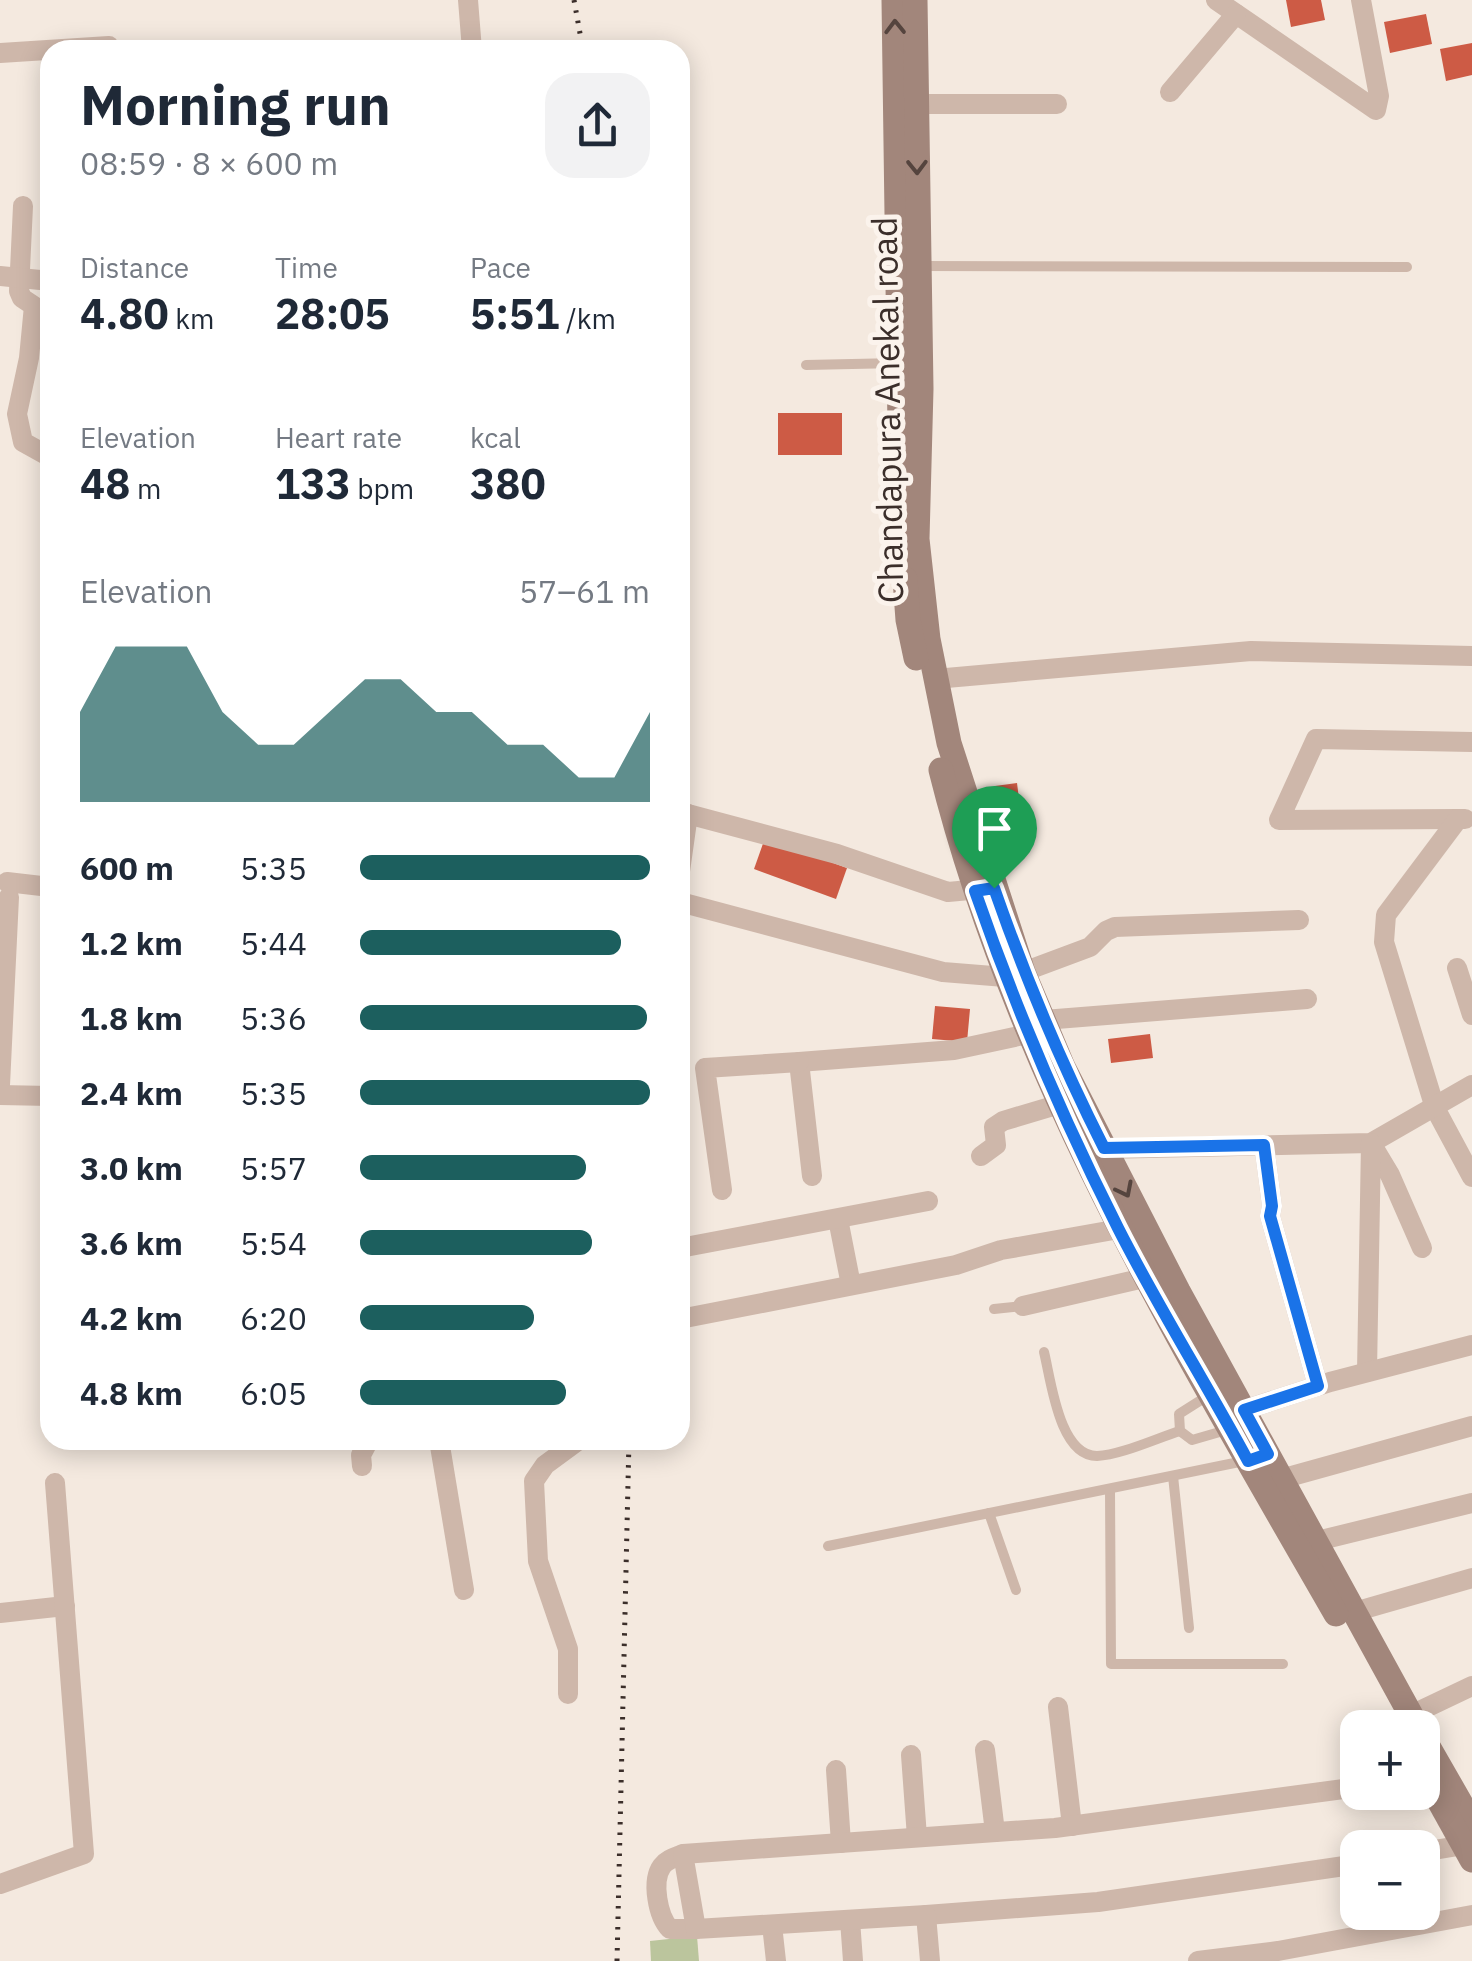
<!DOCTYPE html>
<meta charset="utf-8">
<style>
body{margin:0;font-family:"IBM Plex Sans",sans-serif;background:#f2f2f3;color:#1f2937;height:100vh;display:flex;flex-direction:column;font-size:38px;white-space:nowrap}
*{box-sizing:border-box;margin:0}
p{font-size:32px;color:#747a83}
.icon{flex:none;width:55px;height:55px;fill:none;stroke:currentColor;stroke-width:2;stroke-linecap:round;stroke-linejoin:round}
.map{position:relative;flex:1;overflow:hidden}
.panel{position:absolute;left:40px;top:40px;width:650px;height:1410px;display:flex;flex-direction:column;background:#fff;border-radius:30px;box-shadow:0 5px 25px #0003}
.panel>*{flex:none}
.fabs{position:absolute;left:1340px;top:1710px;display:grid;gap:20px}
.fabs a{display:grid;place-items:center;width:100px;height:100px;border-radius:20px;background:#fff;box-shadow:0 5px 25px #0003;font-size:50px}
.pin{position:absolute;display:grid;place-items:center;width:85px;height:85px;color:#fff;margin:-102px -42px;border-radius:50% 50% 50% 0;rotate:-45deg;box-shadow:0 0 10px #0007}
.pin .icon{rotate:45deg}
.round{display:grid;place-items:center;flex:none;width:105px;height:105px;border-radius:30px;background:#f2f2f3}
.headline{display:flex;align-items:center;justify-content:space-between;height:170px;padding:0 40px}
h1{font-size:55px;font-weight:700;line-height:75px}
.metrics{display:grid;grid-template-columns:repeat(3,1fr);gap:15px;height:170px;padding:10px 40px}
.metrics div{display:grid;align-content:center}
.metrics b{font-size:42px;font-weight:700}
.metrics small{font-size:28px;font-weight:400}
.metrics p{font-size:28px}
.chart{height:280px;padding:20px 40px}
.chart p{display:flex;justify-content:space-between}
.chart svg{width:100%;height:180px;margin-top:10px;fill:#1c5f5e;opacity:.7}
ul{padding:0 40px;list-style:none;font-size:32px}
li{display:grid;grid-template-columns:160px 120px 1fr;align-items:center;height:75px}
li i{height:25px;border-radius:12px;background:#1c5f5e}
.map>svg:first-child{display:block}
.green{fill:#bbc59d}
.building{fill:#cd5b45}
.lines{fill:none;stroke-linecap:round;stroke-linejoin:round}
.lane{stroke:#ceb7aa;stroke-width:10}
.street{stroke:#ceb7aa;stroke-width:20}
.secondary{stroke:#a2867b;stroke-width:25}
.rail{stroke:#3b2e2a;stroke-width:5;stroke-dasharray:2.5 8;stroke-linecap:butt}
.oneway{stroke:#55443e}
.route-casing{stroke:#fff;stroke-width:20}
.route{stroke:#1a73e8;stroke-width:12}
.labels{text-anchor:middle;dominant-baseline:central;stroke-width:10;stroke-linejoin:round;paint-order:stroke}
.street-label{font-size:35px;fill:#3b2e2a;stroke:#fbf3ec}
</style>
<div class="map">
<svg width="1472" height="1961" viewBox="0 0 1472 1961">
<rect width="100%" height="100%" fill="#f4e9df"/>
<!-- green -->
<polygon class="green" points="697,1936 699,1961 651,1961 650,1941"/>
<!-- building -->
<g class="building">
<polygon points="1286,0 1321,0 1325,20 1291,27"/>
<polygon points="1426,14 1432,44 1390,53 1384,22"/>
<polygon points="1472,43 1472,75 1446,81 1440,49"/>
<rect x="778" y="413" width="64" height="42"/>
<polygon points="1017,783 1021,815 999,818 995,786"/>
<polygon points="765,838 847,868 836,899 754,869"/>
<polygon points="935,1006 970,1009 967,1042 932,1039"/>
<polygon points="1150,1034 1153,1058 1111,1063 1108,1039"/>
</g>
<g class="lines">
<!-- lane -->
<g class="lane">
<polyline points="920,266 1407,267"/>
<polyline points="806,365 898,363"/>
<polyline points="994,1309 1023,1306"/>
<path d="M1044,1352C1051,1380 1059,1456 1097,1456C1121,1455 1157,1438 1180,1431"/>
<polyline points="1209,1395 1179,1414 1180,1431 1192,1440 1230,1429"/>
<polyline points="1173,1476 1189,1628"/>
<polyline points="1110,1489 1111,1664 1283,1664"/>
<polyline points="989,1513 1016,1590"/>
<polyline points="828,1546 1249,1460"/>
</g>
<!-- street -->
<g class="street">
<polyline points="468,0 472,50"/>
<polyline points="1216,0 1376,110 1379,96 1361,0"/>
<polyline points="0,53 109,46"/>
<polyline points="1170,92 1236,14"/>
<polyline points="916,104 1057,104"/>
<polyline points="23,206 19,291 22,298 34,306 29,358 17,414 23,442 50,457"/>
<polyline points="0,276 50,281"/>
<polyline points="935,679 1251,651 1472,656"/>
<polyline points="680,812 837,854 948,892 991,888"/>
<polyline points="1458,819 1279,820 1316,739 1472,742"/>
<polyline points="1465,819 1458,819 1386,915 1384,942 1435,1108 1472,1177"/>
<polyline points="680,871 688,814"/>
<polyline points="7,882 50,887"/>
<polyline points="680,902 943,972 1005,977"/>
<polyline points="1457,968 1472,1015"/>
<polyline points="1023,972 1090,947 1106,931 1115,927 1299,920"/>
<polyline points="1044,1020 1307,999"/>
<polyline points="0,1085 9,897"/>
<polyline points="0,1095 50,1096"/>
<polyline points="1264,1145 1272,1206 1270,1216 1318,1386"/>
<polyline points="1372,1145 1390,1175 1422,1248"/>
<polyline points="1104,1149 1371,1143 1472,1085"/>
<polyline points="981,1156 996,1145 994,1127 1003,1121 1060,1104"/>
<polyline points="812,1176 799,1062 954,1050 1028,1034"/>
<polyline points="722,1190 705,1068 799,1062"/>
<polyline points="838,1219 851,1285"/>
<polyline points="680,1248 928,1201"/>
<polyline points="1023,1306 1157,1275"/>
<polyline points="680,1319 956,1265 1001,1250 1119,1229"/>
<polyline points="1367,1372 1371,1143"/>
<polyline points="1244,1410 1330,1382 1472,1345"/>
<polyline points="439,1440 464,1590"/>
<polyline points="362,1466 361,1455 369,1440"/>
<polyline points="1281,1479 1472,1426"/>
<polyline points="1317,1541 1472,1503"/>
<polyline points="1354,1612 1472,1578"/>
<polyline points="0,1613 65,1606"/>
<polyline points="568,1694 568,1649 538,1561 534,1481 545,1465 579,1440"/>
<polyline points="1058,1707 1072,1826"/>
<polyline points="1411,1715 1472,1686"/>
<polyline points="985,1750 995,1832"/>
<polyline points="911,1755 917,1837"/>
<polyline points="836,1770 841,1843"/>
<polyline points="1422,1852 1464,1845"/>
<path d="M683,1854C676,1857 667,1859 662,1866C651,1881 658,1917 670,1929H696"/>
<polyline points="0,1884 84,1854 55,1483"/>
<polyline points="926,1915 1098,1902 1358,1864"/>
<polyline points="850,1920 853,1961"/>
<polyline points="772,1925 776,1961"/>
<polyline points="930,1961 926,1915 696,1929 683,1854 1055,1828 1358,1787"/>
<polyline points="1198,1961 1278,1951 1472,1915"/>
</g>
<!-- secondary -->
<g class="secondary">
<polyline points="894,0 901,499"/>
<polyline points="915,0 921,389 917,539 928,639 949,743 1023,972 1063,1067 1178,1291 1418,1728"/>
<polyline points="905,579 908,620 916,658"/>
<path d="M941,770C1017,1075 1181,1344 1336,1614"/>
<polyline points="1422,1736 1472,1823"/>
<polyline points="1422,1770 1472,1860"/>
</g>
<!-- rail -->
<g class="rail">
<polyline points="574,0 583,50"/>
<polyline points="617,1961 629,1440"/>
</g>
</g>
<!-- one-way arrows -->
<defs><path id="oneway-chevron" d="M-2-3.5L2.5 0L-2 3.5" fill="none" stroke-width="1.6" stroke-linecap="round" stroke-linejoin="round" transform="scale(2.5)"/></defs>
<g class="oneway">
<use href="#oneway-chevron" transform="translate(895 27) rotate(-91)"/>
<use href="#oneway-chevron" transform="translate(917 167) rotate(89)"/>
<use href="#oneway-chevron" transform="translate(1125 1190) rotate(63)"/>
</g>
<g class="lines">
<!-- route casing -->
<g class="route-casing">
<path id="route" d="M994,888C1025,977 1061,1063 1104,1148L1264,1145L1272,1206L1270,1216L1318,1386L1244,1410L1268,1454L1248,1461C1206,1383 1158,1307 1118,1228C1063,1119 1015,1007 975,891Z"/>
</g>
<!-- route -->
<use href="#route" class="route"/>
</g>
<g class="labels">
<!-- street labels -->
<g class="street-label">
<text transform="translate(887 410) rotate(-91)">Chandapura Anekal road</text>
</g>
</g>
</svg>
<div class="fabs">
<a>+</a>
<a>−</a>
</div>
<div class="pin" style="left:994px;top:888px;background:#1e9e55"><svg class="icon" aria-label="arrive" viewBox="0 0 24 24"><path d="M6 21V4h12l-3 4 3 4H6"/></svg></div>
<section class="panel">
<div class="headline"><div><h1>Morning run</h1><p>08:59 · 8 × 600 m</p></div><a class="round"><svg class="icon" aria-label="share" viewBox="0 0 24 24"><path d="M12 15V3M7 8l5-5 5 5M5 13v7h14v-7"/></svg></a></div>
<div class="metrics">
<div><p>Distance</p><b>4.80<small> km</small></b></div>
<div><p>Time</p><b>28:05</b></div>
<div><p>Pace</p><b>5:51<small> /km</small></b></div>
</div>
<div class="metrics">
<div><p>Elevation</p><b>48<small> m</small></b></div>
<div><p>Heart rate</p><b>133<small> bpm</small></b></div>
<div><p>kcal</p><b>380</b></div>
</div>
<div class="chart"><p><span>Elevation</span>57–61 m</p>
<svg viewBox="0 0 160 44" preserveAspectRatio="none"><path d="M0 44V22L10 6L20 6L30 6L40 22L50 30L60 30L70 22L80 14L90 14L100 22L110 22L120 30L130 30L140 38L150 38L160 22V44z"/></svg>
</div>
<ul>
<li><b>600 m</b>5:35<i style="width:100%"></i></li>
<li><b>1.2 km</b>5:44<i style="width:90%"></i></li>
<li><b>1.8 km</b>5:36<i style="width:99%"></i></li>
<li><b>2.4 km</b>5:35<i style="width:100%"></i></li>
<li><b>3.0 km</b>5:57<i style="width:78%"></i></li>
<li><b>3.6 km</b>5:54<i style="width:80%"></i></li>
<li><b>4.2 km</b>6:20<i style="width:60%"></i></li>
<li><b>4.8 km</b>6:05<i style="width:71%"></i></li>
</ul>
</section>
</div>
